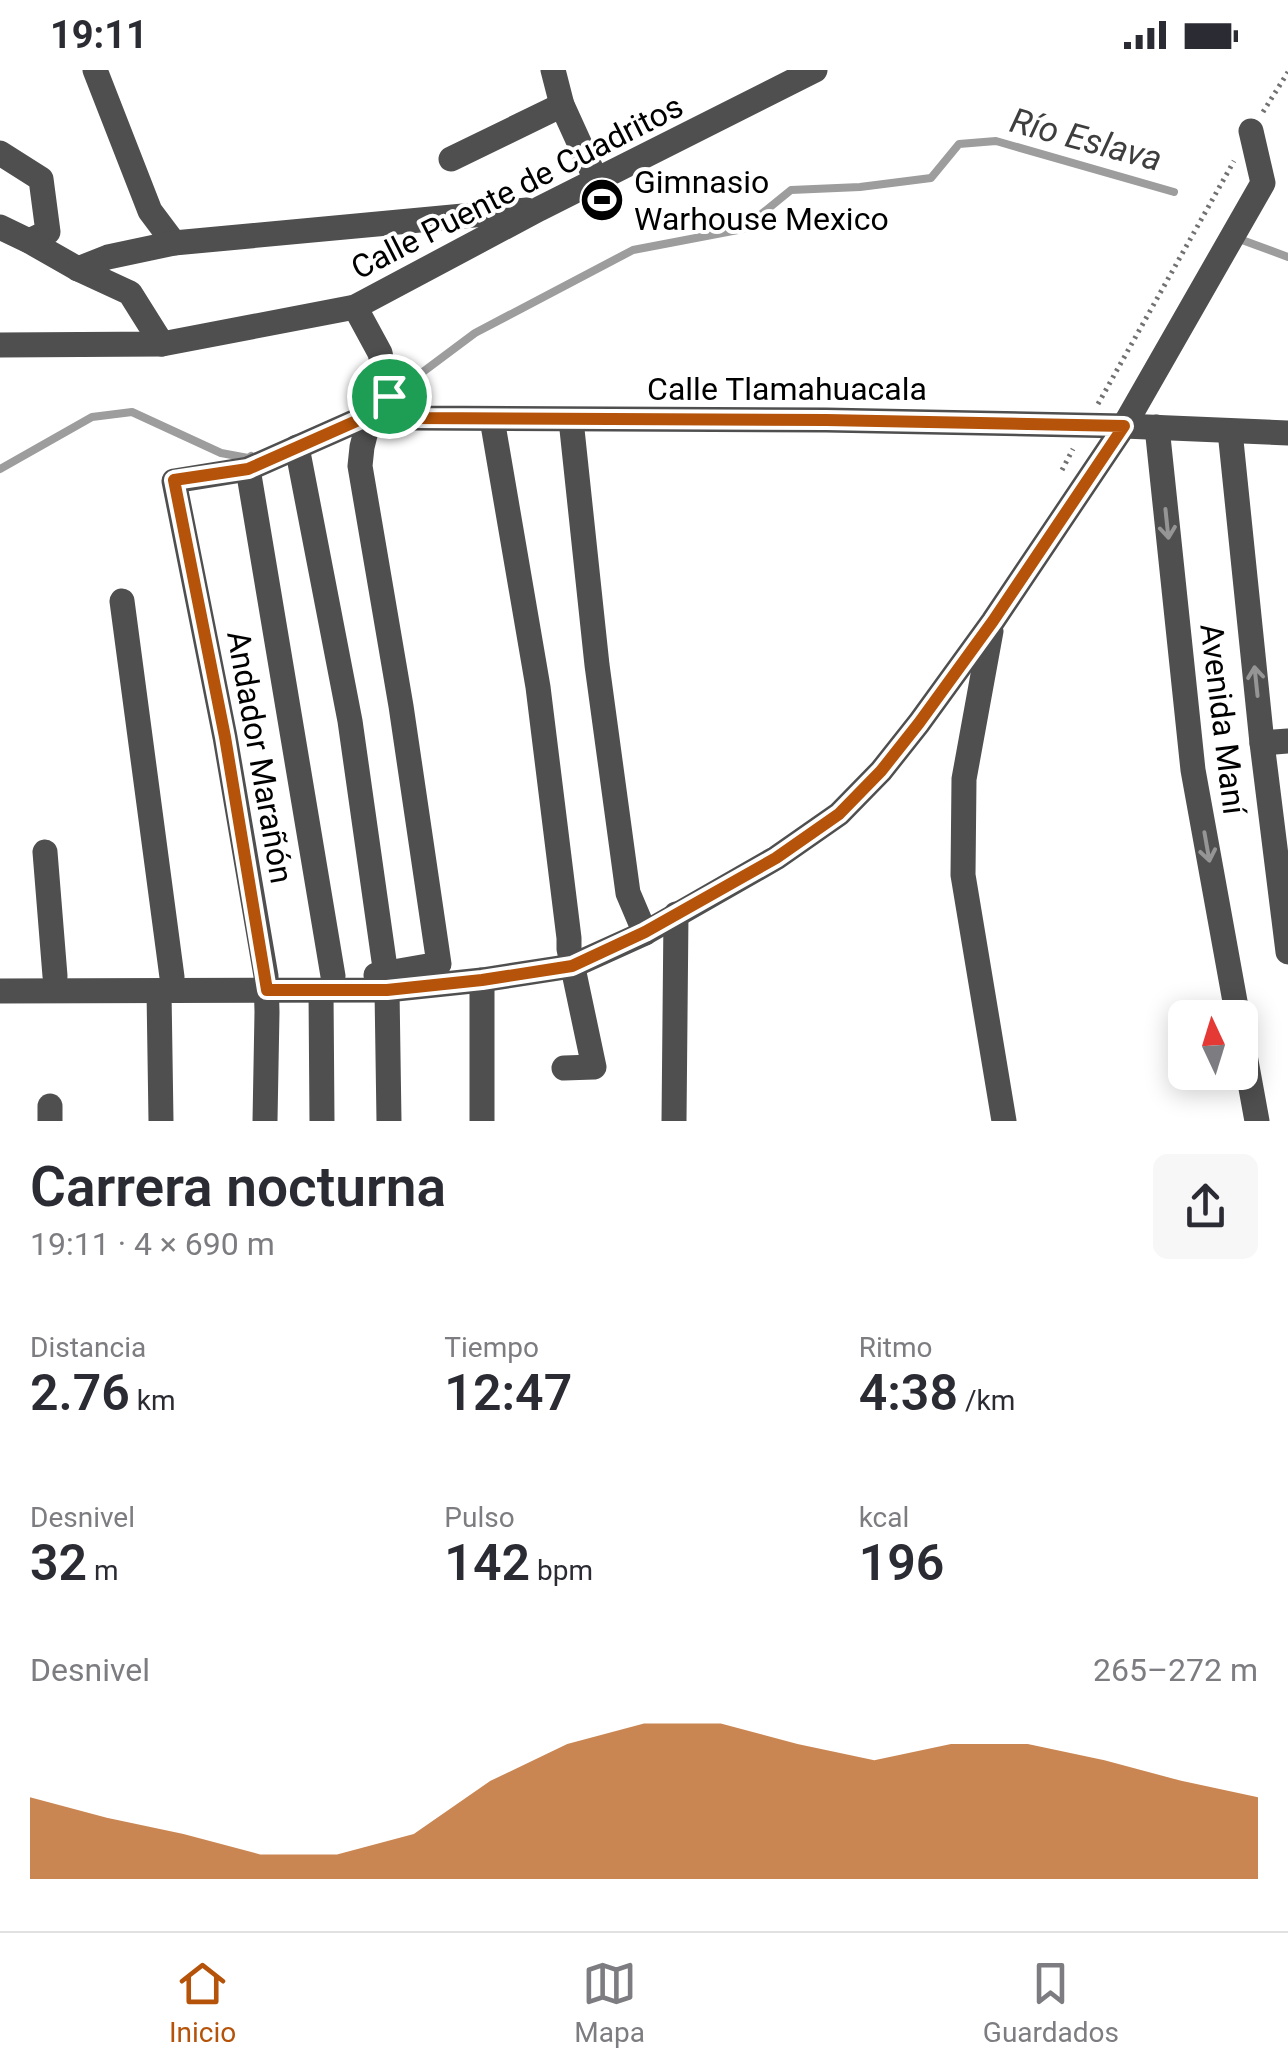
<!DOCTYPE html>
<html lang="es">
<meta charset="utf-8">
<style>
body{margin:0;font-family:Roboto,sans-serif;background:#f7f7f7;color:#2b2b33;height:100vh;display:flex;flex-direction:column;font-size:38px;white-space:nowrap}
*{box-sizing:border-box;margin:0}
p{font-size:32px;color:#7c7c81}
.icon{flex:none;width:55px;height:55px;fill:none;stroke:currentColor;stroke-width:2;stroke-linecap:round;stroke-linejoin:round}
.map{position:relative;height:1051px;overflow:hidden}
.sheet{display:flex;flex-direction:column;background:#fff;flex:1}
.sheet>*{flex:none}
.needle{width:65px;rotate:356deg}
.controls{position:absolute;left:1168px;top:930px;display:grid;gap:20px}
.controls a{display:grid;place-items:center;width:90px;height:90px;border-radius:15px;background:#fff;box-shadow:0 5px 25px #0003;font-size:50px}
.pin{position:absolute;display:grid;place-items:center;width:85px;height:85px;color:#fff;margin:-42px;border:5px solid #fff;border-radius:50%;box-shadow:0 2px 10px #0007}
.round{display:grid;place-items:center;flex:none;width:105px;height:105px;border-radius:15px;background:#f7f7f7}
.overview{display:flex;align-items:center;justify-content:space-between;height:170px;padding:0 30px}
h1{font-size:55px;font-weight:600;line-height:75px}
.stats{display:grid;grid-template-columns:repeat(3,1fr);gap:15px;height:170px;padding:10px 30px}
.stats div{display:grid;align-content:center}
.stats b{font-size:50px;font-weight:600}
.stats small{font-size:28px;font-weight:400}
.stats p{font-size:28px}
.chart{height:280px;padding:20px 30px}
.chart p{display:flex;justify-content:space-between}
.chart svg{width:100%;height:180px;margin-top:10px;fill:#b45309;opacity:.7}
.status{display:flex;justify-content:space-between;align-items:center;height:70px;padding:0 50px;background:#fff;direction:ltr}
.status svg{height:28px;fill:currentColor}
.menu{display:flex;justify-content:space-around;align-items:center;height:140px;border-top:2px solid #e1e1e2;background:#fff;font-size:28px;color:#7c7c81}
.menu a{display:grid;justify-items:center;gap:5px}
.menu .on{color:#b45309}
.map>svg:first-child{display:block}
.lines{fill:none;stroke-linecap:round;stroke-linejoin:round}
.stream{stroke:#9d9d9d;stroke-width:8}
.path{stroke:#717171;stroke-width:5;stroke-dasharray:2.5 5;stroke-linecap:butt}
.minor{stroke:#4f4f4f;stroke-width:25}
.oneway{stroke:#959595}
.route-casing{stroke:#fff;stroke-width:20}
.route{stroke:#b45309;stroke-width:12}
.labels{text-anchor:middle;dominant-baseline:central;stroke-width:8;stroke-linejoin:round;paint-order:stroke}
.poi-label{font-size:32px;fill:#000;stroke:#fff;text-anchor:start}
.street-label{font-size:32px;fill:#000;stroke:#fff}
.water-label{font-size:35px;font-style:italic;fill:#3e3e3e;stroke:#fff}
</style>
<div class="status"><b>19:11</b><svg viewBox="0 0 49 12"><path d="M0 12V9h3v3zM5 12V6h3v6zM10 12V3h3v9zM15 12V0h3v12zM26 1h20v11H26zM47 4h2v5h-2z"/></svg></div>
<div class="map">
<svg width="1288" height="1051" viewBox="0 0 1288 1051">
<rect width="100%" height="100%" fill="#fff"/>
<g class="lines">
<!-- stream -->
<g class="stream">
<polyline points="1242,170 1288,187"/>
<polyline points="396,322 475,263 633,180 743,159 791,120 860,117 931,108 959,74 996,71 1174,122"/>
<polyline points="0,399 92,347 132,342 221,383 248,388 251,386"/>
</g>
<!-- path -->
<g class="path">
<polyline points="1263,42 1288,2"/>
<polyline points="1098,334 1234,91"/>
<polyline points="1062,400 1073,379"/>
</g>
<!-- minor -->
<g class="minor">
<polyline points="95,0 150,141 174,173"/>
<polyline points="553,0 562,35 597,112"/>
<polyline points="0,83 41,109 48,162 29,171"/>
<polyline points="451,89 562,35"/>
<polyline points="0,157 29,171 78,199 130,223 162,274"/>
<polyline points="78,199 108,187 174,173 527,140"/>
<polyline points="355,237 380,283 389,326 415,348 826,350 1124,356 1288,363"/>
<polyline points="0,275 162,274 355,237 539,139 815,0"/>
<polyline points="370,345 362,377 360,396 401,636 439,894 376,905"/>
<polyline points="492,349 538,617 569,868 569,879 594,997 564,998"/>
<polyline points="571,350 597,595 628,823 645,863"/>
<polyline points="1157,357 1193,700 1238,948"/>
<polyline points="1230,361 1262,673 1288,882"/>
<polyline points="297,377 350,651 386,905"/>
<polyline points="248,399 333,906"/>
<polyline points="122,531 172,907"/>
<polyline points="991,561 964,709 963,805 1004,1051"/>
<polyline points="1262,673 1288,671"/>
<polyline points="45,782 55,906"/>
<polyline points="387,920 389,1051"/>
<polyline points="0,921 387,920 482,910 572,896 645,863 776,788 839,744 881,701 919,653 993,551 1124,356 1263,113 1251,61"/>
<polyline points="159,921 161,1051"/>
<polyline points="321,921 322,1051"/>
<polyline points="1240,958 1257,1051"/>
<polyline points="50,1036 50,1051"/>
<polyline points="265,1051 267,942 266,906 225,667 174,411 248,399 370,345 378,337"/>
<polyline points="482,1051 482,910"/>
<polyline points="674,1051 676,844"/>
</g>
</g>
<!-- one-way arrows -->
<defs><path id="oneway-shaft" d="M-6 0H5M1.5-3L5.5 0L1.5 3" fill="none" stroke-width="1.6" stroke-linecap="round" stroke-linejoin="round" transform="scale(2.5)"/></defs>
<g class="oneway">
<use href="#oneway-shaft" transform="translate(1167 454) rotate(84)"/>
<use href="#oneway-shaft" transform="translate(1256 611) rotate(-96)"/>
<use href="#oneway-shaft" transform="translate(1207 777) rotate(80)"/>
</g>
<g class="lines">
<!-- route casing -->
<g class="route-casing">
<polygon id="route" points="389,326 415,348 826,350 1124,356 993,551 919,653 881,701 839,744 776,788 645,862 572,896 482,910 387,920 267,920 225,667 174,410 248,399 370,345"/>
</g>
<!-- route -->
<use href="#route" class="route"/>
</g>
<!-- icons -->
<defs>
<g id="stadium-disc" transform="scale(2.25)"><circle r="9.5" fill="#000" stroke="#fff"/><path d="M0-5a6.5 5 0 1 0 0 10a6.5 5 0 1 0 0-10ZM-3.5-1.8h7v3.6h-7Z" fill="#fff"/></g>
</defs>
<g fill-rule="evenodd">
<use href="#stadium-disc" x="602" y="130"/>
</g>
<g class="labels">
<!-- poi labels -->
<g class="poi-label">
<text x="634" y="112">Gimnasio<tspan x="634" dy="37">Warhouse Mexico</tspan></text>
</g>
<!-- street labels -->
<g class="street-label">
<text transform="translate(517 117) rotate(-27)">Calle Puente de Cuadritos</text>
<text x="787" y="319">Calle Tlamahuacala</text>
<text transform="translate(1223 649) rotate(83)">Avenida Maní</text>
<text transform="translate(260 687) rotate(80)">Andador Marañón</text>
</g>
<!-- water labels -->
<g class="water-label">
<text transform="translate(1086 70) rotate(15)">Río Eslava</text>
</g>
</g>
</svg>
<div class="controls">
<a><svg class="needle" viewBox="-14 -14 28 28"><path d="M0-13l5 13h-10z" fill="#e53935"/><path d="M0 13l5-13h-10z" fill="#7c7c81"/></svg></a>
</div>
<div class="pin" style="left:389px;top:326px;background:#1e9e55"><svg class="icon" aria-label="arrive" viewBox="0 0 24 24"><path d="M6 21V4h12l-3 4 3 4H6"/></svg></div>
</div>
<section class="sheet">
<div class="overview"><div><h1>Carrera nocturna</h1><p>19:11 · 4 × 690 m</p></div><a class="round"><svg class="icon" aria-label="share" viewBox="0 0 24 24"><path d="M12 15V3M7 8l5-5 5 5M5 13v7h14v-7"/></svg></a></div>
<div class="stats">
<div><p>Distancia</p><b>2.76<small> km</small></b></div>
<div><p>Tiempo</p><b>12:47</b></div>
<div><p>Ritmo</p><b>4:38<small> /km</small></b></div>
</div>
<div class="stats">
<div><p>Desnivel</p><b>32<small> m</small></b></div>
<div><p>Pulso</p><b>142<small> bpm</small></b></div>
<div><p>kcal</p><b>196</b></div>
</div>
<div class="chart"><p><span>Desnivel</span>265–272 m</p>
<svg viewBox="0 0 160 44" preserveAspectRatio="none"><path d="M0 44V24L10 29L20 33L30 38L40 38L50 33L60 20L70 11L80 6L90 6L100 11L110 15L120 11L130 11L140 15L150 20L160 24V44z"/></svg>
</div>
</section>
<nav class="menu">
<a class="on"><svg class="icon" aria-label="home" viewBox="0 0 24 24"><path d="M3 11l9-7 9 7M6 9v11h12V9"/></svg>Inicio</a>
<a><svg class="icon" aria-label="map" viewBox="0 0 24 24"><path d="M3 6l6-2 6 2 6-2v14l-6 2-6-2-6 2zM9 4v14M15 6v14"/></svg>Mapa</a>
<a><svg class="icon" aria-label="saved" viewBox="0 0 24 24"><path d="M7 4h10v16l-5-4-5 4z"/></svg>Guardados</a>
</nav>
